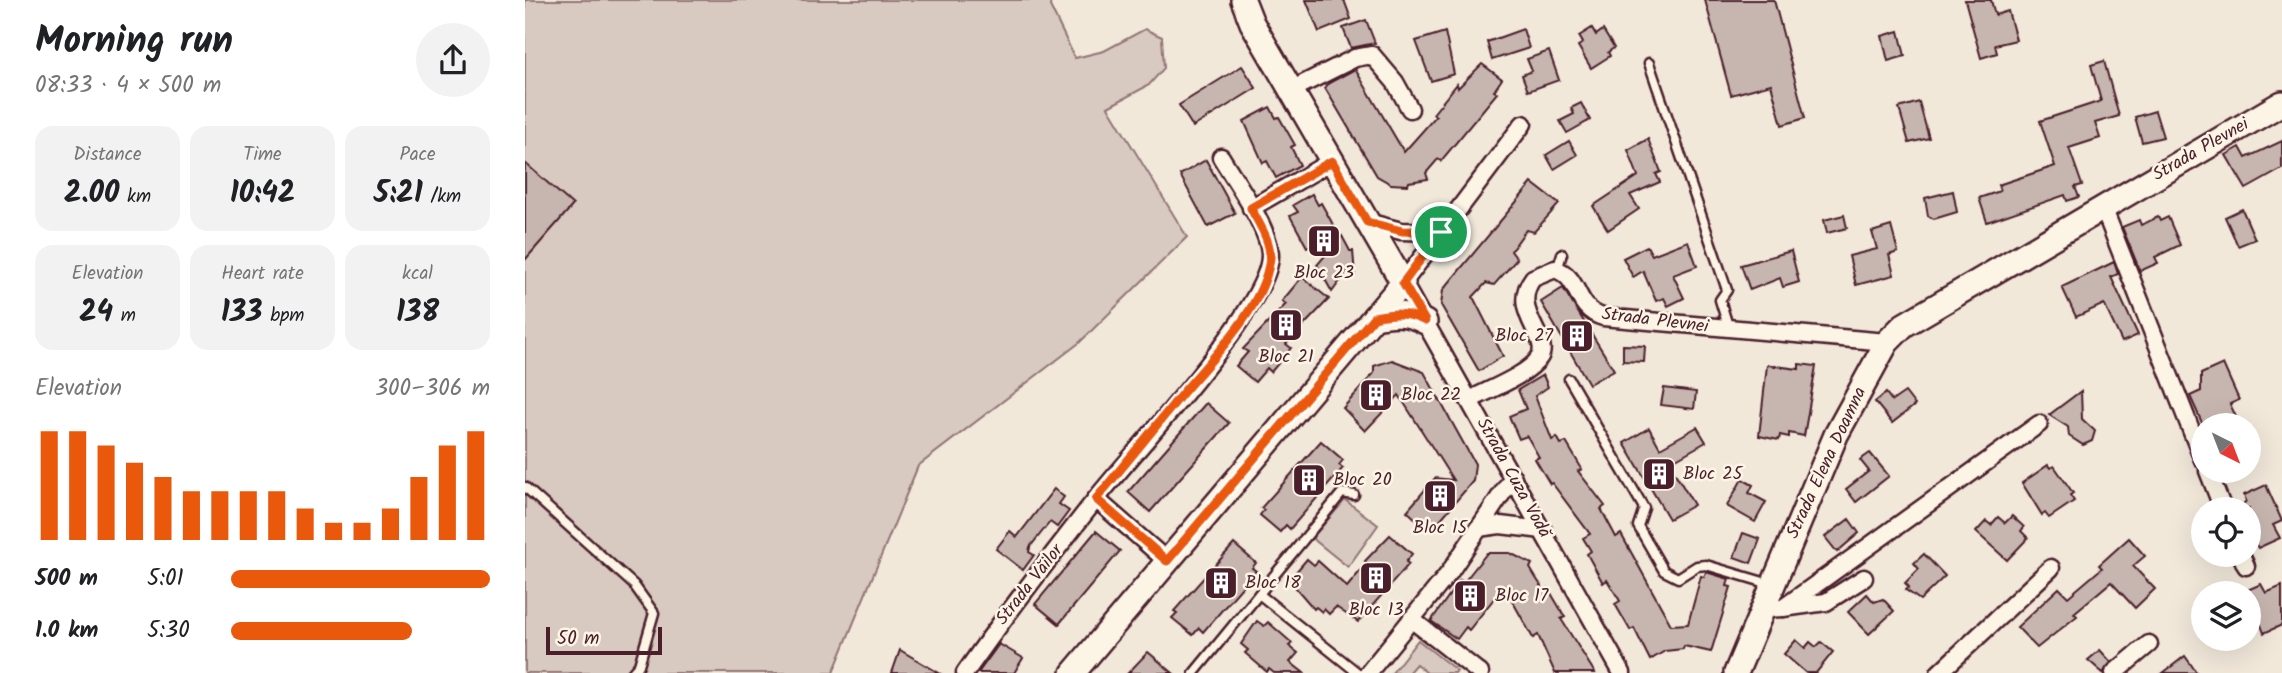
<!DOCTYPE html>
<meta charset="utf-8">
<style>
body{margin:0;font-family:Kalam,sans-serif;background:#f2f2f2;color:#202124;height:100vh;display:flex;flex-direction:column;font-size:26px;white-space:nowrap}
*{box-sizing:border-box;margin:0}
p{font-size:23px;color:#757577}
.icon{flex:none;width:38px;height:38px;fill:none;stroke:currentColor;stroke-width:2;stroke-linecap:round;stroke-linejoin:round}
.map{position:relative;flex:1;overflow:hidden}
.side{display:flex;flex-direction:column;background:#fff;width:525px}
.side>*{flex:none}
.needle{width:46px;rotate:138deg}
.buttons{position:absolute;left:1666px;top:413px;display:grid;gap:14px}
.buttons a{display:grid;place-items:center;width:70px;height:70px;border-radius:50%;background:#fff;box-shadow:0 7px 28px #0002;font-size:35px}
.scale{position:absolute;left:21px;bottom:18px;width:116px;box-sizing:border-box;padding-left:7px;border:4px solid #4a1f2b;border-top:0;font-size:19px;line-height:24px;white-space:nowrap;color:#4a1f2b;-webkit-text-stroke:5px #fcf5e5;paint-order:stroke}
.pin{position:absolute;display:grid;place-items:center;width:60px;height:60px;color:#fff;margin:-30px;border:4px solid #fff;border-radius:50%;box-shadow:0 2px 7px #0007}
.round{display:grid;place-items:center;flex:none;width:74px;height:74px;border-radius:37px;background:#f2f2f2}
.headline{display:flex;align-items:center;justify-content:space-between;height:119px;padding:0 35px}
h1{font-size:38px;font-weight:800;line-height:52px}
.stats{display:grid;grid-template-columns:repeat(3,1fr);gap:10px;height:119px;padding:7px 35px}
.stats div{display:grid;align-content:center;border-radius:18px;background:#f2f2f2;text-align:center}
.stats b{font-size:30px;font-weight:800}
.stats small{font-size:19px;font-weight:400}
.stats p{font-size:19px}
.chart{height:196px;padding:14px 35px}
.chart p{display:flex;justify-content:space-between}
.chart svg{width:100%;height:126px;margin-top:7px;stroke:#ea580c;stroke-width:6}
ul{padding:0 35px;list-style:none;font-size:23px}
li{display:grid;grid-template-columns:112px 84px 1fr;align-items:center;height:52px}
li i{height:18px;border-radius:9px;background:#ea580c}
main{display:flex;flex:1;min-height:0}
.map>svg:first-child{display:block}
.green{fill:#d8cac0;stroke:#917476;stroke-width:2}
.building{fill:#c7b6af;stroke:#4a1f2b;stroke-width:2}
.lines{fill:none;stroke-linecap:round;stroke-linejoin:round}
.lane-casing{stroke:#4a1f2b;stroke-width:13}
.street-casing{stroke:#4a1f2b;stroke-width:21}
.secondary-casing{stroke:#4a1f2b;stroke-width:28}
.lane{stroke:#fcf5e5;stroke-width:8}
.street{stroke:#fcf5e5;stroke-width:16}
.secondary{stroke:#fcf5e5;stroke-width:23}
.route-casing{stroke:#fff;stroke-width:14}
.route{stroke:#ea580c;stroke-width:9}
.labels{text-anchor:middle;dominant-baseline:central;stroke-width:5;stroke-linejoin:round;paint-order:stroke}
.street-label{font-size:18px;fill:#4a1f2b;stroke:#fcf5e5}
.poi-label{font-size:18px;fill:#4a1f2b;stroke:#fcf5e5;text-anchor:start}
</style>
<main>
<section class="side">
<div class="headline"><div><h1>Morning run</h1><p>08:33 · 4 × 500 m</p></div><a class="round"><svg class="icon" aria-label="share" viewBox="0 0 24 24"><path d="M12 15V3M7 8l5-5 5 5M5 13v7h14v-7"/></svg></a></div>
<div class="stats">
<div><p>Distance</p><b>2.00<small> km</small></b></div>
<div><p>Time</p><b>10:42</b></div>
<div><p>Pace</p><b>5:21<small> /km</small></b></div>
</div>
<div class="stats">
<div><p>Elevation</p><b>24<small> m</small></b></div>
<div><p>Heart rate</p><b>133<small> bpm</small></b></div>
<div><p>kcal</p><b>138</b></div>
</div>
<div class="chart"><p><span>Elevation</span>300–306 m</p>
<svg viewBox="0 0 160 44" preserveAspectRatio="none"><path d="M5 44V6M15 44V6M25 44V11M35 44V17M45 44V22M55 44V27M65 44V27M75 44V27M85 44V27M95 44V33M105 44V38M115 44V38M125 44V33M135 44V22M145 44V11M155 44V6"/></svg>
</div>
<ul>
<li><b>500 m</b>5:01<i style="width:100%"></i></li>
<li><b>1.0 km</b>5:30<i style="width:70%"></i></li>
</ul>
</section>
<div class="map">
<svg width="1757" height="673" viewBox="0 0 1757 673">
<rect width="100%" height="100%" fill="#f1e8da"/>
<filter id="ink" filterUnits="userSpaceOnUse"><feTurbulence type="fractalNoise" baseFrequency=".0143" numOctaves="2"/><feDisplacementMap in="SourceGraphic" scale="14" xChannelSelector="R" yChannelSelector="G"/><feConvolveMatrix kernelMatrix="1 2 1 2 8 2 1 2 1" color-interpolation-filters="sRGB"/></filter>
<g filter="url(#ink)">
<!-- green -->
<g class="green">
<polygon points="0,0 526,0 525,6 550,58 579,51 620,29 637,37 639,68 624,85 583,107 662,237 554,343 393,466 308,673 0,673"/>
<polygon points="820,500 853,525 823,567 787,538"/>
<polygon points="893,640 932,671 930,673 902,673 891,664 883,673 867,673"/>
</g>
<!-- building -->
<g class="building">
<polygon points="781,0 819,0 826,19 794,32"/>
<polygon points="1180,0 1249,0 1280,118 1257,125 1246,84 1206,95"/>
<polygon points="1440,0 1466,0 1470,15 1483,11 1491,40 1470,45 1472,53 1456,58"/>
<polygon points="841,20 850,43 826,48 818,28"/>
<polygon points="1067,28 1071,35 1078,30 1089,48 1083,52 1085,56 1066,68 1053,46 1058,43 1054,36"/>
<polygon points="998,29 1004,48 967,60 962,42"/>
<polygon points="1374,31 1380,56 1363,61 1357,36"/>
<polygon points="920,32 929,74 906,81 891,41"/>
<polygon points="1024,51 1034,80 1003,91 997,75 1007,71 1002,59"/>
<polygon points="1579,61 1594,116 1570,123 1575,138 1544,148 1557,185 1550,187 1554,197 1542,201 1540,195 1462,222 1454,198 1475,191 1473,185 1530,166 1515,121 1576,101 1566,65"/>
<polygon points="957,64 977,79 969,91 972,93 916,161 913,159 901,173 903,179 884,182 883,185 866,184 852,176 800,88 804,83 830,69 879,152 911,116 908,114 932,84 933,88"/>
<polygon points="717,66 731,88 668,127 654,105"/>
<polygon points="1394,102 1404,138 1384,143 1374,108"/>
<polygon points="1056,103 1065,120 1042,133 1035,121 1049,114 1046,108"/>
<polygon points="745,107 751,118 754,117 770,145 766,147 775,165 751,178 742,161 738,163 719,121"/>
<polygon points="1630,111 1638,137 1617,142 1610,117"/>
<polygon points="1123,139 1136,172 1131,174 1135,182 1105,195 1114,209 1083,230 1068,206 1113,176 1103,150"/>
<polygon points="1044,141 1052,155 1029,169 1021,155"/>
<polygon points="1757,141 1757,169 1721,189 1701,155 1715,147 1721,158"/>
<polygon points="681,160 710,213 683,227 655,175"/>
<polygon points="0,163 48,205 0,260"/>
<polygon points="1007,183 1034,204 1009,232 1001,230 986,251 992,259 969,285 961,283 948,297 978,356 954,371 916,305 918,290"/>
<polygon points="1428,191 1432,212 1409,219 1403,216 1400,198"/>
<polygon points="787,194 793,205 796,203 811,230 782,247 765,216 773,212 768,205"/>
<polygon points="1717,209 1730,239 1713,246 1700,217"/>
<polygon points="1319,215 1322,228 1302,233 1299,220"/>
<polygon points="1633,217 1635,221 1643,217 1655,245 1630,257 1633,263 1615,271 1597,227 1614,220 1616,225"/>
<polygon points="1366,226 1373,252 1364,255 1369,275 1331,285 1324,256 1352,249 1347,232"/>
<polygon points="817,236 825,251 828,251 830,275 823,270 807,292 792,265"/>
<polygon points="1163,241 1172,266 1148,275 1159,298 1143,306 1139,298 1131,301 1118,271 1108,277 1098,258 1122,246 1127,255"/>
<polygon points="1266,251 1274,282 1258,287 1255,278 1225,290 1216,265"/>
<polygon points="1589,262 1593,274 1586,277 1613,335 1597,342 1579,304 1551,317 1537,287"/>
<polygon points="777,277 804,299 761,344 766,348 746,372 742,368 730,382 711,366 723,352 718,349 761,304 757,301"/>
<polygon points="1038,288 1089,370 1064,384 1016,302"/>
<polygon points="1098,345 1120,346 1119,362 1098,361"/>
<polygon points="867,360 899,372 950,464 948,481 909,527 897,516 893,521 882,511 910,478 928,480 874,395 840,431 818,408 849,373 849,366"/>
<polygon points="1274,364 1291,366 1279,436 1264,433 1264,437 1255,435 1254,440 1234,436 1242,365 1274,369"/>
<polygon points="1698,364 1714,400 1705,404 1711,417 1693,425 1678,425 1665,396 1676,391 1676,374"/>
<polygon points="1018,375 1023,387 1010,396 1027,440 1032,437 1036,444 1041,442 1057,469 1053,471 1080,506 1076,509 1091,537 1096,534 1146,625 1163,624 1176,576 1179,577 1181,572 1204,579 1202,586 1206,587 1186,652 1159,646 1158,649 1140,651 1125,660 1109,628 1105,630 1090,604 1095,601 1082,580 1078,583 1062,554 1066,551 1058,538 1065,534 1027,483 1025,484 1010,459 1014,457 1002,436 994,439 984,416 1001,409 993,390"/>
<polygon points="1139,388 1171,392 1169,409 1136,405"/>
<polygon points="1556,391 1557,419 1570,431 1567,441 1558,445 1544,436 1543,427 1524,415"/>
<polygon points="1380,392 1390,405 1367,423 1350,402 1361,393 1367,401"/>
<polygon points="681,403 704,423 625,512 603,492"/>
<polygon points="1172,427 1181,442 1144,463 1169,505 1144,519 1099,443 1124,428 1135,448"/>
<polygon points="796,441 818,460 814,465 818,468 765,529 761,525 755,532 735,515 739,510 736,508"/>
<polygon points="1345,453 1364,476 1331,502 1321,489 1344,471 1335,460"/>
<polygon points="1523,465 1525,468 1529,466 1548,493 1545,495 1549,501 1524,518 1520,513 1517,515 1497,483"/>
<polygon points="1217,479 1228,485 1224,493 1241,502 1230,522 1202,506"/>
<polygon points="1741,485 1757,521 1748,525 1755,538 1733,548 1730,543 1724,546 1724,509 1714,509 1721,501 1719,495"/>
<polygon points="529,489 539,497 534,504 544,511 532,527 525,522 505,547 504,552 509,555 498,570 471,549 485,531 492,537"/>
<polygon points="1487,516 1499,527 1496,531 1503,538 1482,560 1451,532 1461,521 1466,525 1473,517 1480,523"/>
<polygon points="1324,519 1334,533 1312,552 1300,537"/>
<polygon points="571,531 595,551 534,624 510,604"/>
<polygon points="1218,533 1235,539 1226,563 1209,557"/>
<polygon points="865,535 887,554 881,562 884,564 833,622 811,607 804,614 799,609 797,612 791,607 789,609 764,580 782,559 789,565 793,561 822,587 842,563 840,561"/>
<polygon points="1604,538 1620,556 1608,566 1630,589 1610,608 1586,582 1549,613 1552,616 1512,648 1492,627 1534,588 1543,597 1577,568 1574,565"/>
<polygon points="709,544 731,563 727,568 731,571 678,632 674,628 668,635 647,618 652,613 649,611"/>
<polygon points="962,553 985,553 1007,564 1005,568 1011,578 1019,590 1023,588 1040,617 1036,619 1070,673 1030,673 1013,635 1008,638 979,586 944,630 941,627 932,639 906,621 935,580 939,582"/>
<polygon points="1399,554 1420,576 1395,600 1381,590 1384,587 1380,583 1394,569 1389,563"/>
<polygon points="1736,584 1741,593 1757,586 1757,625 1739,633 1724,593 1720,591"/>
<polygon points="1342,594 1349,602 1358,599 1369,611 1344,634 1323,612"/>
<polygon points="732,621 739,626 743,622 767,643 764,646 773,653 765,662 779,673 749,673 744,669 742,672 720,653 723,650 716,644"/>
<polygon points="1271,640 1280,648 1285,642 1291,647 1296,642 1308,652 1291,673 1281,673 1259,654"/>
<polygon points="474,644 498,658 489,673 453,673"/>
<polygon points="375,650 414,673 367,673"/>
<polygon points="1575,650 1586,662 1578,673 1563,660"/>
<polygon points="623,652 648,673 603,673"/>
<polygon points="1660,656 1672,673 1638,673"/>
</g>
<g class="lines">
<!-- lane casing -->
<g class="lane-casing">
<g id="lane">
<polyline points="1124,63 1202,290 1195,300 1204,329"/>
<polyline points="1032,270 1037,254"/>
<polyline points="1044,379 1119,508 1113,526 1139,571 1153,578 1172,566 1181,565 1245,584"/>
<polyline points="0,487 109,585 129,613 114,665 107,673"/>
<polyline points="734,594 833,673"/>
<polyline points="669,673 817,493 829,495"/>
</g>
</g>
<!-- street casing -->
<g class="street-casing">
<g id="street">
<polyline points="766,90 830,58 847,55 870,82 885,109"/>
<polyline points="998,124 878,283 1097,673"/>
<polyline points="1578,207 1678,460"/>
<polyline points="726,208 807,161"/>
<polyline points="842,222 876,231 916,232"/>
<path d="M945,400C963,390 1003,375 1014,358C1028,338 983,311 1008,278L1030,269C1056,277 1049,309 1078,317L1362,342"/>
<polyline points="1683,471 1698,509"/>
<polyline points="571,499 642,561"/>
<polyline points="953,528 975,525 1018,530"/>
<polyline points="1716,555 1721,566"/>
<polyline points="1258,608 1301,602 1339,578"/>
<polyline points="1238,609 1258,608 1514,424"/>
<polyline points="886,619 955,673"/>
<path d="M440,673C481,614 526,556 571,499C608,452 744,308 745,256C745,228 710,181 696,157"/>
<polyline points="843,673 924,573 988,477"/>
<polyline points="1414,673 1526,568"/>
<polyline points="1589,673 1624,644"/>
</g>
</g>
<!-- secondary casing -->
<g class="secondary-casing">
<g id="secondary">
<path d="M849,317C869,313 882,312 900,322"/>
<polyline points="548,673 878,283 727,23 718,0"/>
<polyline points="1211,673 1311,435 1362,342 1379,325 1757,103"/>
</g>
</g>
<!-- lane -->
<use href="#lane" class="lane"/>
<!-- street -->
<use href="#street" class="street"/>
<!-- secondary -->
<use href="#secondary" class="secondary"/>
</g>
</g>
<g class="lines" filter="url(#ink)">
<!-- route casing -->
<g class="route-casing">
<path id="route" d="M807,161L842,222L877,231L916,232L878,283L900,321C881,312 869,313 849,317L642,561L571,499C600,464 628,430 656,395C686,359 740,307 745,258C746,240 733,223 726,208Z"/>
</g>
<!-- route -->
<use href="#route" class="route"/>
</g>
<!-- icons -->
<defs>
<g id="building-square" transform="scale(1.75)"><rect x="-9" y="-9" width="18" height="18" rx="4" fill="#4a1f2b" stroke="#fcf5e5"/><path d="M-4-6H4V6H1V3H-1V6H-4ZM-2.5-4.3h1.7v1.8h-1.7ZM.8-4.3h1.7v1.8H.8ZM-2.5-1h1.7V.8h-1.7ZM.8-1h1.7V.8H.8Z" fill="#fff"/></g>
</defs>
<g fill-rule="evenodd">
<use href="#building-square" x="799" y="241"/>
<use href="#building-square" x="761" y="325"/>
<use href="#building-square" x="1052" y="336"/>
<use href="#building-square" x="851" y="395"/>
<use href="#building-square" x="1134" y="474"/>
<use href="#building-square" x="784" y="480"/>
<use href="#building-square" x="915" y="496"/>
<use href="#building-square" x="851" y="578"/>
<use href="#building-square" x="696" y="583"/>
<use href="#building-square" x="945" y="596"/>
</g>
<g class="labels">
<!-- street labels -->
<g class="street-label">
<text transform="translate(1676 150) rotate(-30)">Strada Plevnei</text>
<text transform="translate(1130 321) rotate(7)">Strada Plevnei</text>
<text transform="translate(1302 463) rotate(-65)">Strada Elena Doamna</text>
<text transform="translate(988 478) rotate(61)">Strada Cuza Vodă</text>
<text transform="translate(505 585) rotate(-52)">Strada Văilor</text>
</g>
<!-- poi labels -->
<g class="poi-label">
<text x="799" y="273" text-anchor="middle">Bloc 23</text>
<text x="1028" y="336" text-anchor="end">Bloc 27</text>
<text x="761" y="357" text-anchor="middle">Bloc 21</text>
<text x="876" y="395">Bloc 22</text>
<text x="1158" y="474">Bloc 25</text>
<text x="808" y="480">Bloc 20</text>
<text x="915" y="528" text-anchor="middle">Bloc 15</text>
<text x="720" y="583">Bloc 18</text>
<text x="970" y="596">Bloc 17</text>
<text x="851" y="610" text-anchor="middle">Bloc 13</text>
</g>
</g>
</svg>
<div class="buttons">
<a><svg class="needle" viewBox="-14 -14 28 28"><path d="M0-13l5 13h-10z" fill="#e53935"/><path d="M0 13l5-13h-10z" fill="#757577"/></svg></a>
<a><svg class="icon" aria-label="locate" viewBox="0 0 24 24"><circle cx="12" cy="12" r="6"/><path d="M12 2v4M12 18v4M2 12h4M18 12h4"/></svg></a>
<a><svg class="icon" aria-label="layers" viewBox="0 0 24 24"><path d="M12 4l9 5-9 5-9-5zM3 14l9 5 9-5"/></svg></a>
</div>
<div class="scale">50 m</div>
<div class="pin" style="left:916px;top:232px;background:#1e9e55"><svg class="icon" aria-label="arrive" viewBox="0 0 24 24"><path d="M6 21V4h12l-3 4 3 4H6"/></svg></div>
</div>
</main>
